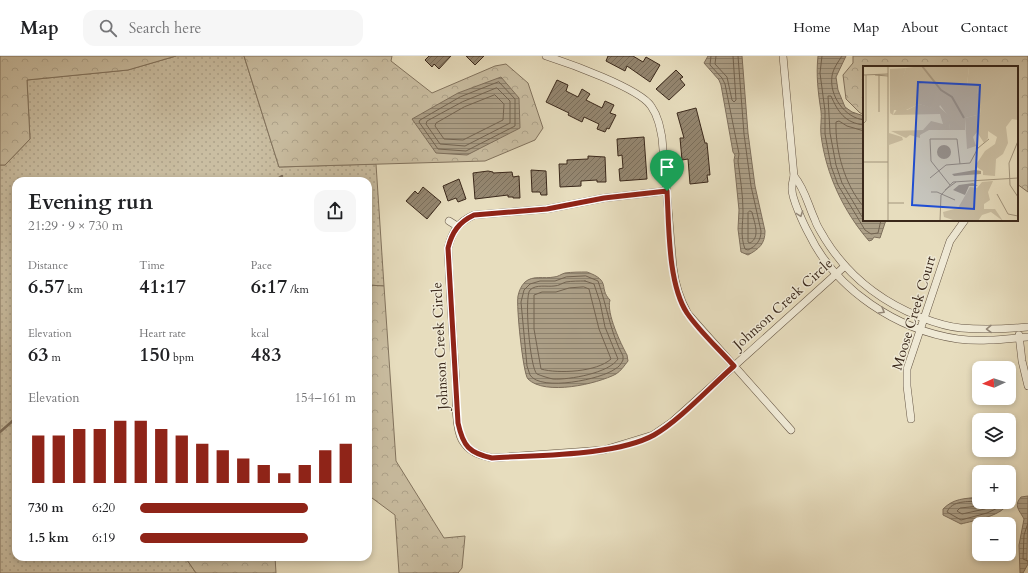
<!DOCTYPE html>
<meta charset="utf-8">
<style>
body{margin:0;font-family:Cardo,serif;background:#f6f6f6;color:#202124;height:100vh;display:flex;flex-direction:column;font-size:15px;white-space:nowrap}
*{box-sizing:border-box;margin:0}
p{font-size:13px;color:#757577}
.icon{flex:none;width:22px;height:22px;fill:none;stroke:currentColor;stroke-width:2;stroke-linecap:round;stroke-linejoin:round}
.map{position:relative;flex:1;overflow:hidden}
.drawer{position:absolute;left:12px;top:121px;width:360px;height:384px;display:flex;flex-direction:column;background:#fff;border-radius:12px;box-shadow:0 2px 6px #0003}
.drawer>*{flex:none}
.needle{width:26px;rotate:267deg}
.controls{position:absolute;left:972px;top:305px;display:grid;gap:8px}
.controls a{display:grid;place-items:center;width:44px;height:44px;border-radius:8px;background:#fff;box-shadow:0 2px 6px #0003;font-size:20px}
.pin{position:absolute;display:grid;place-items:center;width:34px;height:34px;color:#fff;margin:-41px -17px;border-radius:50% 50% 50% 0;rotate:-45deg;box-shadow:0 0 4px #0007}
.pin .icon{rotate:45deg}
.round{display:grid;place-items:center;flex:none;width:42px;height:42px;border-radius:12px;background:#f6f6f6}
.head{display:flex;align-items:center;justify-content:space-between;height:68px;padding:0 16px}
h1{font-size:22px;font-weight:700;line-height:30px}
.metrics{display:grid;grid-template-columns:repeat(3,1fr);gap:6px;height:68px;padding:4px 16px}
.metrics div{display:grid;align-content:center}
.metrics b{font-size:20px;font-weight:700}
.metrics small{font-size:11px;font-weight:400}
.metrics p{font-size:11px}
.chart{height:112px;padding:8px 16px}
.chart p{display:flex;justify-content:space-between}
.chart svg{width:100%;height:72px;margin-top:4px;stroke:#8f2418;stroke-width:6}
ul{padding:0 16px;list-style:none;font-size:13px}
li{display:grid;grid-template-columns:64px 48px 1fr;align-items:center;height:30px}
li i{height:10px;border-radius:5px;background:#8f2418}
header{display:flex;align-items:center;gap:24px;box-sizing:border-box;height:56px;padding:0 20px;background:#fff;border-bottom:1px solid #e0e0e0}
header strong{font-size:19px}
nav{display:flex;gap:22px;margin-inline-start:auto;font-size:14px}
.search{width:280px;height:36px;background:#f6f6f6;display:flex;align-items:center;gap:10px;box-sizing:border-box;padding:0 14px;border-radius:12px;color:#757577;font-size:15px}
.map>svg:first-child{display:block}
.grass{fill:url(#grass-dots);stroke:#82735e}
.forest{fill:url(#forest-crowns);stroke:#82735e}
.water{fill:url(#water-rules);stroke:#7e6f5c}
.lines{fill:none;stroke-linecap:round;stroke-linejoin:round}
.shore{stroke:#736451;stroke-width:1}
.stream{stroke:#7e6f5c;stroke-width:2.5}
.building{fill:url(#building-hatch);stroke:#3a281b}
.minor-casing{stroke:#655544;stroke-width:8}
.minor{stroke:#efe9d5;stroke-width:7}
.oneway{stroke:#948878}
.route-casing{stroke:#fff;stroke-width:8}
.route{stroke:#8f2418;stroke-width:5}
.labels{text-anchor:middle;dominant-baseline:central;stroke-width:3;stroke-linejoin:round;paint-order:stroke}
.street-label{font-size:14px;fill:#3a281b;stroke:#efe9d5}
.inset-river{fill:none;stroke:#ac9f87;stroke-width:2}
.inset-road{fill:none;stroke:#a2957d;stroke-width:1}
.view{fill:#1d4ed8;fill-opacity:0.15;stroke:#1d4ed8;stroke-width:2}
.inset-edge{fill:none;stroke:#3a281b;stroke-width:2}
</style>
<header>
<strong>Map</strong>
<div class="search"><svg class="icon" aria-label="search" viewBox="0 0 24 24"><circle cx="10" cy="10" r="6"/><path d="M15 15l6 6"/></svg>Search here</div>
<nav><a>Home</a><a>Map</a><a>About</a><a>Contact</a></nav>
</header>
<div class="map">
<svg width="1028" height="517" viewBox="0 0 1028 517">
<defs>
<pattern id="grass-dots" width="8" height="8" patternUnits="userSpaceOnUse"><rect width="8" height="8" fill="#cabea2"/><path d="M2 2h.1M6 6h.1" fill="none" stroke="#aea38b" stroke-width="1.8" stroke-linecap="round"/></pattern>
<pattern id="forest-crowns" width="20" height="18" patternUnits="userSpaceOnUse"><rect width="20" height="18" fill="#cabea2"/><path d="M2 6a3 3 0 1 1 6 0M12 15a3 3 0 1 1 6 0" fill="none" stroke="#aea38b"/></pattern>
<pattern id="water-rules" width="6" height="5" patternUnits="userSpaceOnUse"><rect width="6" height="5" fill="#ac9f87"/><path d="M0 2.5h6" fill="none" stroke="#8d826e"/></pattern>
<pattern id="building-hatch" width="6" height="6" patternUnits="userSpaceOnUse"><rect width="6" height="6" fill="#948670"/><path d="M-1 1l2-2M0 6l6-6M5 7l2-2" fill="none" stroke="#7a6e5b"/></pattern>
</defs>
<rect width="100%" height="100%" fill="#e7ddbe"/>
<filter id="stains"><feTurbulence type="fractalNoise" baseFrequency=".005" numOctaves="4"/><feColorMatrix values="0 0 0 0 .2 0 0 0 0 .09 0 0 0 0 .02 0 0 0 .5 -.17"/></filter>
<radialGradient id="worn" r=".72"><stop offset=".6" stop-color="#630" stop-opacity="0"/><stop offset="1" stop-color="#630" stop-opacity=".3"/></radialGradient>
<!-- grass -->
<polygon class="grass" points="176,0 244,0 279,111 376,108 384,230 368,229 368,125 16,125 16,501 185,501 196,517 0,517 0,109 5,109 30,83 27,24 128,14"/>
<!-- forest -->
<g class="forest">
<polygon points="0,0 176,0 128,14 27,24 30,83 5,109 0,109"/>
<polygon points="244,0 392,0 391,5 432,37 495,10 506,8 528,27 543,72 535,84 485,105 279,111"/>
<polygon points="853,0 1028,0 1028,136 1017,128 1017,11 864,11 864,58 860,57 846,43 843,19 853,7"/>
<polygon points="368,229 384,230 396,405 444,482 465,480 462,512 458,517 399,517 395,459 368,439"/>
<polygon points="185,501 275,501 276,517 196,517"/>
</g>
<!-- water -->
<g class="water">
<path d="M708,0H742L748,77L755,130L765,175C765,188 759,193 748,199L741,196L738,173L739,154L734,104L735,99L733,96L721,29L719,24L704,7Z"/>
<path d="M818,0H846L836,21L838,34L845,51L852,56L864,60V164H886L880,182L874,181L872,184L869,185C844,156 826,119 821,79C820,71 822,62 821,55C818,36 816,19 818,0Z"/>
<polygon points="501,21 519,42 520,72 467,99 436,97 412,63 458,37"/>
<path d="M587,216C612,225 598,232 610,244C606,257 621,288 627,299L628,305C624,310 621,315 616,318C597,328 545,340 528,323C523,318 516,249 518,240C519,235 521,230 525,226C533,219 544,223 554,221C558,221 561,218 565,217C572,216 580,216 587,216Z"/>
<path d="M1028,440L1027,504L1028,508L1023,517H1020L1019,489L1024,463C1020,455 1013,450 1021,441Z"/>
<path d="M979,441V446H1007C1007,459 972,465 961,468L943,459V453C954,442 964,443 979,441Z"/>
</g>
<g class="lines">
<!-- shore -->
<g class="shore">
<path d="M711,0L710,9L722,22L725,28L739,98L738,105C740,121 743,138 743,155C743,168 740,180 745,193L748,194C756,190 761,185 761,175L751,130L744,78L738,0"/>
<polyline points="716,0 715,8 727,21 732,44 734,46 736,44 733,0"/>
<polyline points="822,0 820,17 825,55 825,78 831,110 838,129 865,174 871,178 878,177 881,164"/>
<path d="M842,0C838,6 833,13 832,20C829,40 845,62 864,64"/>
<polygon points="499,26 515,43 515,70 466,95 438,93 419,66 420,64 460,41"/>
<polygon points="497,32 510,45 510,67 465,90 440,88 426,68 427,65 462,46"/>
<polygon points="495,39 504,48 503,64 463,84 444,83 435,70 436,67 464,51"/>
<path d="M864,69C845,67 838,56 831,40H828L830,77L836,109L842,127L864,164"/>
<path d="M864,75L847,70L839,65L836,66C835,94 845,130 864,151"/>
<path d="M750,155L752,156C754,166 761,181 750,187L748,186V157Z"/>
<path d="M586,220L598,225C607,250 610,276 623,300V304C621,308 619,311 615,313C602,323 541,336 530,319C529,316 528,313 527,310L521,246L524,234L530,228L540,225H555L566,221Z"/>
<path d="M585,225L594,228L600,246L605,271L618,303C609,317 569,324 553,323C548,322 542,320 537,318C530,313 524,240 530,234C536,228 547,231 554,230C559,230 562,227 566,226C572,225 579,225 585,225Z"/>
<path d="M584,231L589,233L599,273L611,303C597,316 558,318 541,313L534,273V239L542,236H556L569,232Z"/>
<path d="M979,445C968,446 952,444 947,456L961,464L987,457L1002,450L1003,446"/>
<polyline points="986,446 980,450 960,452 957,455 962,458 985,453 998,446"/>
<polyline points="1028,467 1024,479 1023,503 1028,505"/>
</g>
<!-- stream -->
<g class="stream">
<polyline points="274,125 282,120"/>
<polyline points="0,376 16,362"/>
</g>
</g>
<!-- building -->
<g class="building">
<polygon points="429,0 451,0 439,13 434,8 432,11 425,4"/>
<polygon points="466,0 484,0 475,9"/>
<polygon points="608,0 633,0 643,6 646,1 660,9 650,26 627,10 625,15 606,5"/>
<polygon points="676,14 683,21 680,23 685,29 669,44 656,33"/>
<polygon points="557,24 568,29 566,35 578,41 582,33 590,38 586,44 602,52 605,45 614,49 610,57 616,59 609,73 607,72 605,76 597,73 599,68 584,61 582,66 568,59 569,57 546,46"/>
<polygon points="696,52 705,87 707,87 710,119 707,119 708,126 690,128 688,103 682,104 680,82 684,82 677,57"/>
<polygon points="644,81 647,123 620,125 619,113 623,112 622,99 618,100 617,83"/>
<polygon points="588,100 605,101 606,126 597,126 597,124 581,125 581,130 560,131 559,108 567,108 567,104 588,103"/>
<polygon points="531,114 546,115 547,139 541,139 540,136 532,136"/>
<polygon points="488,115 493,116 493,117 512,116 513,121 519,120 520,142 513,142 513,141 508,141 508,139 475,143 473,117"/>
<polygon points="459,123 466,143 458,146 456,142 448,145 443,130"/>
<polygon points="423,131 441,146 427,163 406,145 415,135 418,138"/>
</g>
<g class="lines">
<!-- minor casing -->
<g class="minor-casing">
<g id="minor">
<path d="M546,0C568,7 639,32 651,50C658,60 660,71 662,82L673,211C675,228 679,242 688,258L791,374"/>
<path d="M783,0L794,120C793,124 792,129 792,132C791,141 804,169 809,178C836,234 897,274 958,283C981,286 1005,283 1028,281"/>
<path d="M794,120C805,133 808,149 815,164C817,171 822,177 825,183C848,220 880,245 920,261C933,266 947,271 961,272C983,274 1006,273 1028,271"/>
<path d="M667,135L604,142L547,153L474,159C458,166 452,176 448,192C450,237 453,282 456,327C456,342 455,371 462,384C469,396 479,399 492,402L604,394L653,379L672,366L845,210"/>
<polyline points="449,165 457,170"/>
<polyline points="1019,279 1022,305 1028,330"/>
<polyline points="911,363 907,330 907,313 950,185 965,164"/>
</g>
</g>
<!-- minor -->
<use href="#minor" class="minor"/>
</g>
<!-- one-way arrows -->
<defs><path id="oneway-chevron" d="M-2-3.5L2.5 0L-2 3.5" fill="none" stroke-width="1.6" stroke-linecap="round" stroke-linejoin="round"/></defs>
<g class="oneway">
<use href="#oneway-chevron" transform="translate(800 158) rotate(70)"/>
<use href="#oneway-chevron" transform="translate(882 255) rotate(31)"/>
<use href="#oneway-chevron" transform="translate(989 273) rotate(179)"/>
</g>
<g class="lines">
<!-- route casing -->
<g class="route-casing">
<path id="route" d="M667,135C669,171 668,228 687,257C700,276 719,293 734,310C711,330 679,365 654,379C616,400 536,399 492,402C469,397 463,390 458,367L448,192C452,176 459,166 474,159L547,153L604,142Z"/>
</g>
<!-- route -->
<use href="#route" class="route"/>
</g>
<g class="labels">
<!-- street labels -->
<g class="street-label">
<text transform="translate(783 248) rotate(-42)">Johnson Creek Circle</text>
<text transform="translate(914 257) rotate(-73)">Moose Creek Court</text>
<text transform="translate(440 290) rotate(-93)">Johnson Creek Circle</text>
</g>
</g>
<!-- overview -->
<g transform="translate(863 10)">
<rect width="155" height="155" fill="#e7ddbe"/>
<path d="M58,0L106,1L104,19L114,22L118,48L102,52V64H87L85,50L77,39L75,44L56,38L43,44H31L30,49L27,47L43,2Z" fill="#cabea2"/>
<path d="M155,0V54L149,53L143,61L145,77L140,88L133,93L132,110L120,109V105L112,100L122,85L132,78L134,71L125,65V72L121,77L114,66L110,71L113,80L104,83L102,52L118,48L114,22H107L104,19L106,1ZM43,2L32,38L27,47V3ZM36,33L52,37L42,42L34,39ZM70,35L86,50L87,64H66L57,69V72L47,69L43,72L28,65L60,64L68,55L80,58L77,48L30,49L35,42L44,44L56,38L74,43L68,37ZM26,67L39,71L40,74L26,79ZM130,115L125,126L127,134L121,138V143H132L140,155L128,146L119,149L115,155H93L81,151L80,146L95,142L107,121L114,122L119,116Z" fill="#cabea2"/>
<path d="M74 86a7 7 0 1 1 14 0a7 7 0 1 1-14 0ZM112,104L118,105V108L91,110L89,108ZM110,117L115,120H106L102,129L90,124L96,119Z" fill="#ac9f87"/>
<path class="inset-river" d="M59,0L78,24L89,31L101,52"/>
<path class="inset-road" d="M0,9L25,8M12,9L25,10M16,46V8M0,58L3,55V9M155,75L146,97L147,119L155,131M0,96H25M67,112L83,99L107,97L115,82L126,73M87,119L68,95L67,73H94L97,98M82,124L93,116M68,126H74L92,134M134,128L145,148L155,150M25,137H41M25,155V0M77,155L78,129L90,116L155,112"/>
<path class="view" d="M55,16L117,19L111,143L49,139Z"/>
<rect width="155" height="155" class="inset-edge"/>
</g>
<rect width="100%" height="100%" filter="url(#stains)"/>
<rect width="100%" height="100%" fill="url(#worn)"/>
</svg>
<div class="controls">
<a><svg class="needle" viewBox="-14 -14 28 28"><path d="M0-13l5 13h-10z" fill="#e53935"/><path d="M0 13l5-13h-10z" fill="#757577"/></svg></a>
<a><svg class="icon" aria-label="layers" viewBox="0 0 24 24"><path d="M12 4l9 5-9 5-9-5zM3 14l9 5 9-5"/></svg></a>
<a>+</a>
<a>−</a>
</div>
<div class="pin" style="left:667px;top:135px;background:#1e9e55"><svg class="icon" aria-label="arrive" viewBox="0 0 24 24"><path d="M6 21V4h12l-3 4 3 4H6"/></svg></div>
<section class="drawer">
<div class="head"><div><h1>Evening run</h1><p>21:29 · 9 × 730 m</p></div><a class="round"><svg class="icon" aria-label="share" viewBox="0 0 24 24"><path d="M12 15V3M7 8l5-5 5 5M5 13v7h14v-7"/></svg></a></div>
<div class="metrics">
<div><p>Distance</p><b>6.57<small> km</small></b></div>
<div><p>Time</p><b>41:17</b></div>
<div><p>Pace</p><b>6:17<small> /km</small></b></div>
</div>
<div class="metrics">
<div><p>Elevation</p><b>63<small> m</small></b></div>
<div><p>Heart rate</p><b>150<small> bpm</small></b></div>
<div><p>kcal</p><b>483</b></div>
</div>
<div class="chart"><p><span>Elevation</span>154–161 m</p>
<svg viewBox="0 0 160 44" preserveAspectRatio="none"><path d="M5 44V15M15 44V15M25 44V11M35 44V11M45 44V6M55 44V6M65 44V11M75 44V15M85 44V20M95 44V24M105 44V29M115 44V33M125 44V38M135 44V33M145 44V24M155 44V20"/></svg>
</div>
<ul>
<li><b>730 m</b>6:20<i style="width:78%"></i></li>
<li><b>1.5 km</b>6:19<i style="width:78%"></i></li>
</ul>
</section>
</div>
